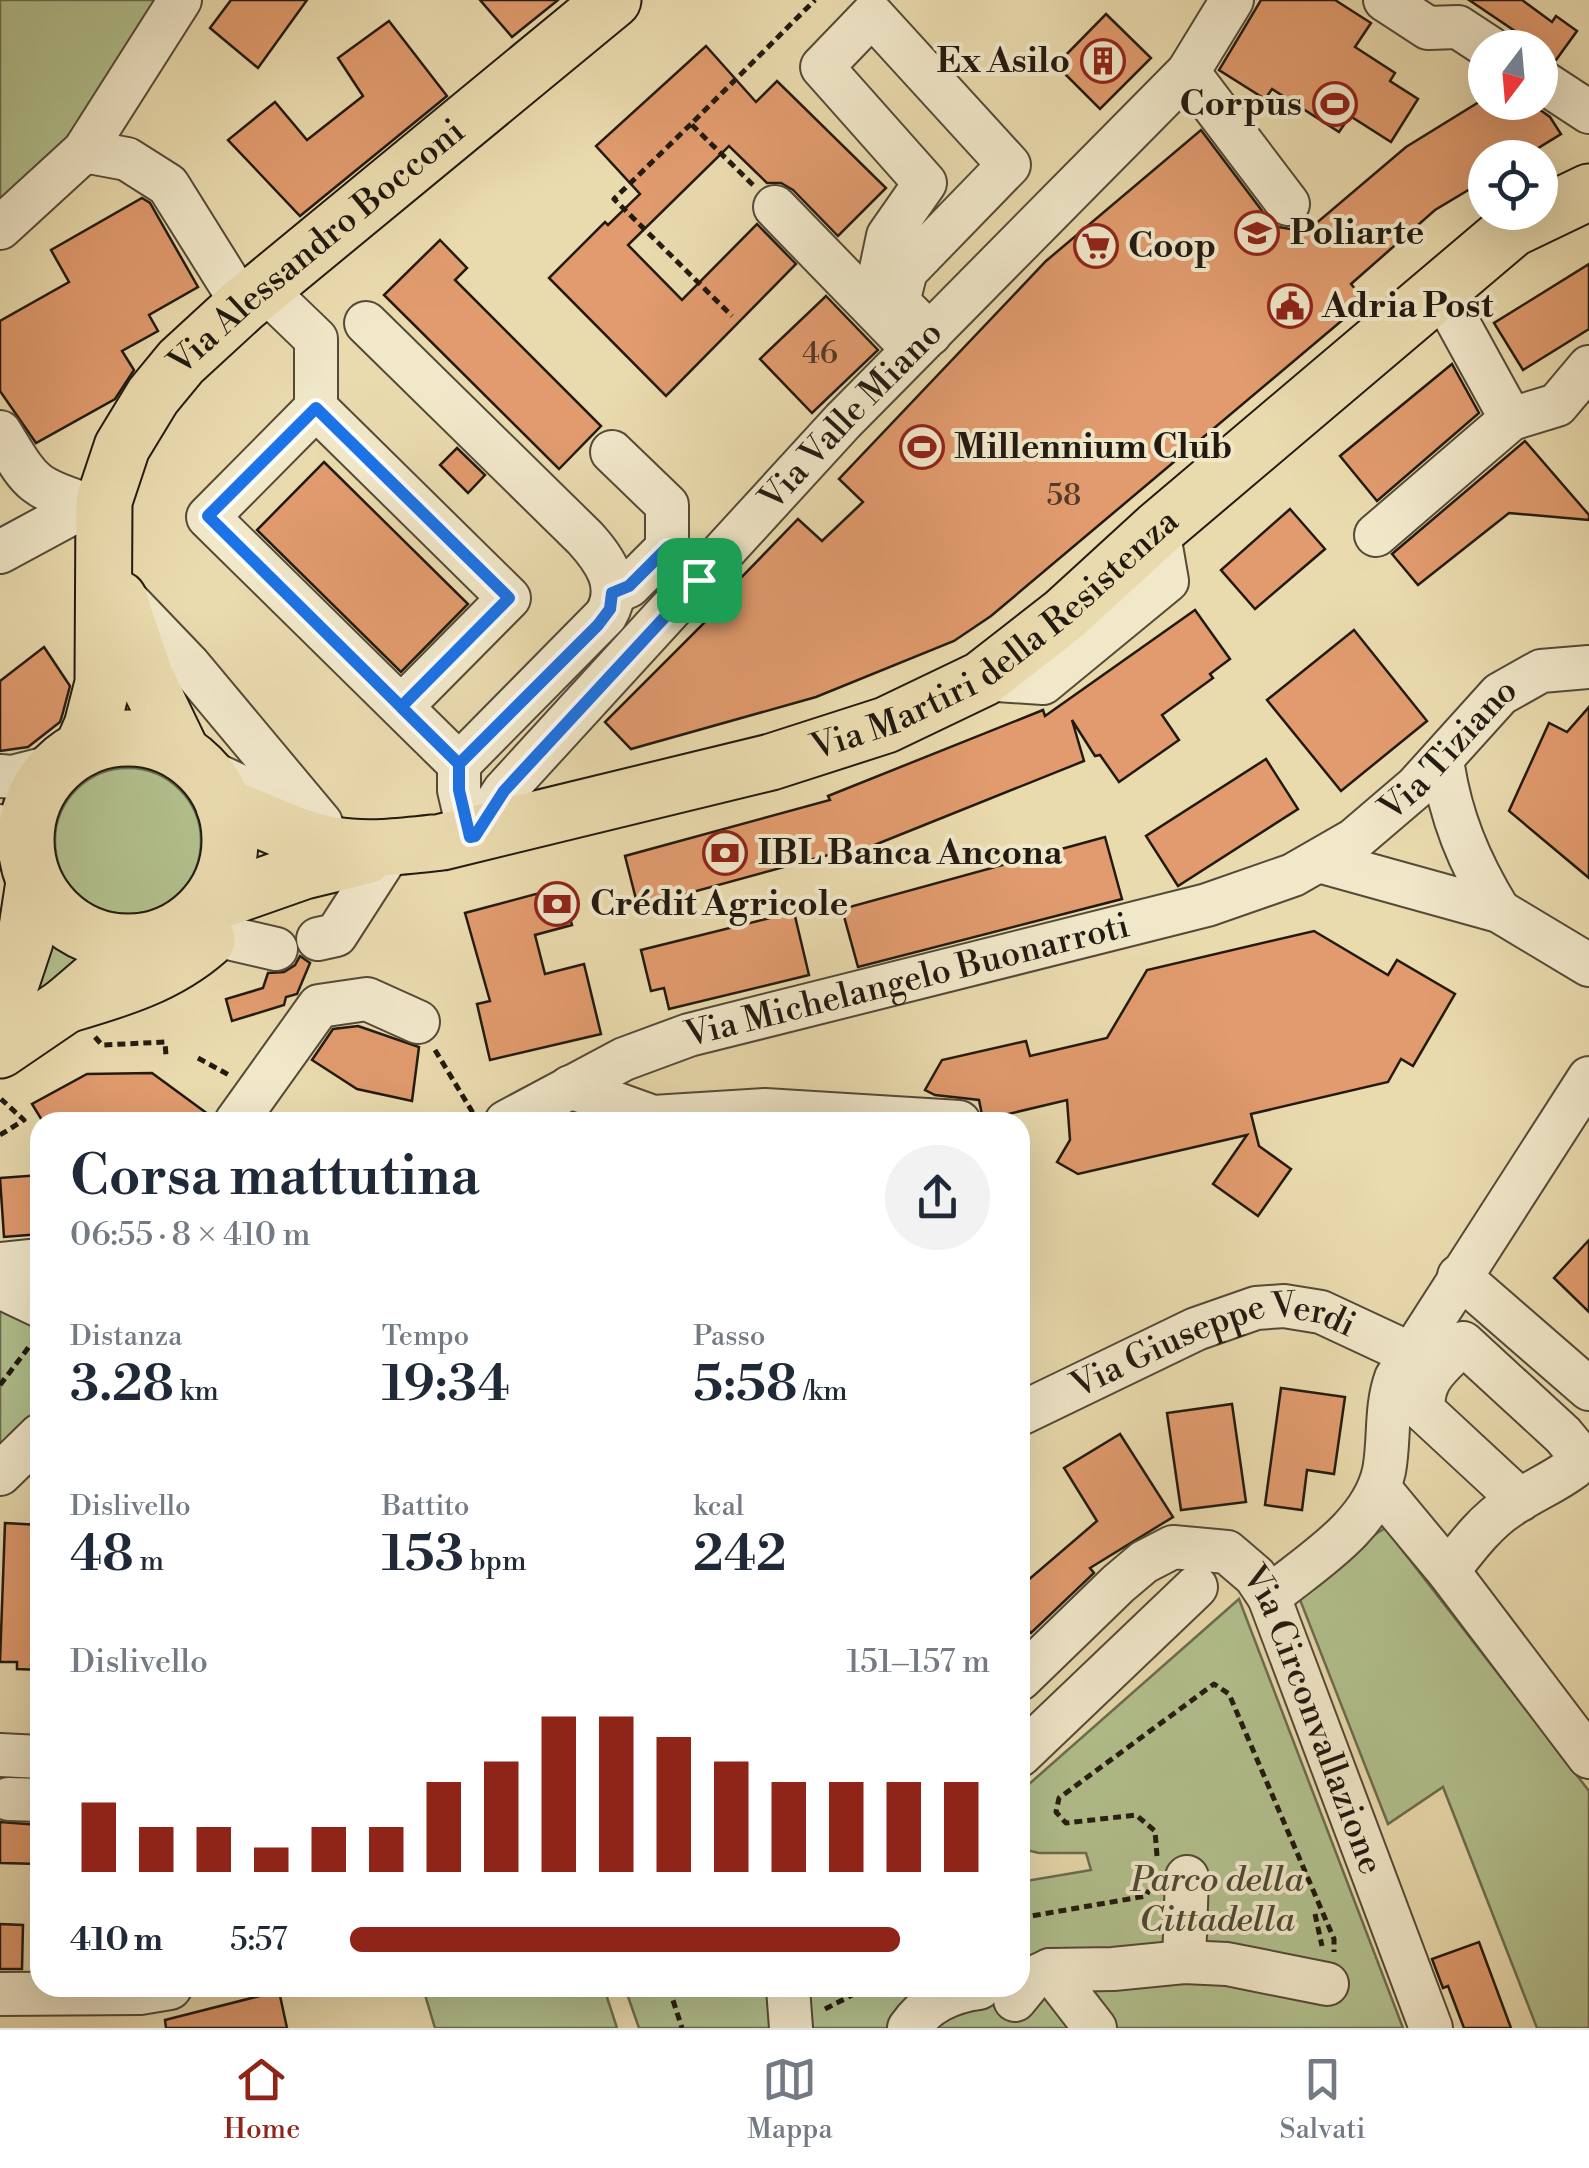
<!DOCTYPE html>
<html lang="it">
<meta charset="utf-8">
<style>
body{margin:0;font-family:"Libre Bodoni",serif;background:#f2f2f3;color:#1f2937;height:100vh;display:flex;flex-direction:column;font-size:38px;white-space:nowrap}
*{box-sizing:border-box;margin:0}
p{font-size:32px;color:#747a83}
.icon{flex:none;width:55px;height:55px;fill:none;stroke:currentColor;stroke-width:2;stroke-linecap:round;stroke-linejoin:round}
.map{position:relative;flex:1;overflow:hidden}
.panel{position:absolute;left:30px;top:1112px;width:1000px;height:885px;display:flex;flex-direction:column;background:#fff;border-radius:30px;box-shadow:0 10px 40px #0002}
.panel>*{flex:none}
.needle{width:65px;rotate:196deg}
.controls{position:absolute;left:1468px;top:30px;display:grid;gap:20px}
.controls a{display:grid;place-items:center;width:90px;height:90px;border-radius:50%;background:#fff;box-shadow:0 10px 40px #0002;font-size:50px}
.pin{position:absolute;display:grid;place-items:center;width:85px;height:85px;color:#fff;margin:-42px;border-radius:20px;box-shadow:0 5px 15px #0006}
.round{display:grid;place-items:center;flex:none;width:105px;height:105px;border-radius:52px;background:#f2f2f3}
.overview{display:flex;align-items:center;justify-content:space-between;height:170px;padding:0 40px}
h1{font-size:55px;font-weight:600;line-height:75px}
.figures{display:grid;grid-template-columns:repeat(3,1fr);gap:15px;height:170px;padding:10px 40px}
.figures div{display:grid;align-content:center}
.figures b{font-size:50px;font-weight:600}
.figures small{font-size:28px;font-weight:400}
.figures p{font-size:28px}
.chart{height:280px;padding:20px 40px}
.chart p{display:flex;justify-content:space-between}
.chart svg{width:100%;height:180px;margin-top:10px;stroke:#8f2418;stroke-width:6}
ul{padding:0 40px;list-style:none;font-size:32px}
li{display:grid;grid-template-columns:160px 120px 1fr;align-items:center;height:75px}
li i{height:25px;border-radius:12px;background:#8f2418}
.tab-bar{display:flex;justify-content:space-around;align-items:center;height:140px;border-top:2px solid #e0e1e3;background:#fff;font-size:28px;color:#747a83}
.tab-bar a{display:grid;justify-items:center;gap:5px}
.tab-bar .selected{color:#8f2418}
.map>svg:first-child{display:block}
.green{fill:#b2c18e;stroke:#6a6e50;stroke-width:2.5}
.building{fill:#e19b6e;stroke:#221a11;stroke-width:2.5}
.lines{fill:none;stroke-linecap:round;stroke-linejoin:round}
.minor-casing{stroke:#544a38;stroke-width:46}
.major-casing{stroke:#221a11;stroke-width:59}
.path{stroke:#221a11;stroke-width:5;stroke-dasharray:8 5;stroke-linecap:butt}
.minor{stroke:#f1e8ca;stroke-width:42}
.major{stroke:#eadbae;stroke-width:55}
.route-casing{stroke:#fff;stroke-width:20}
.route{stroke:#1a73e8;stroke-width:12}
.labels{text-anchor:middle;dominant-baseline:central;stroke-width:8;stroke-linejoin:round;paint-order:stroke}
.number-label{font-size:30px;fill:#523a28}
.poi-label{font-size:35px;font-weight:bold;fill:#221a11;stroke:#f1e8ca;text-anchor:start}
.street-label{font-size:35px;fill:#221a11;stroke:#f1e8ca}
.park-label{font-size:35px;font-style:italic;fill:#4d4c36;stroke:#f1e8ca}
</style>
<div class="map">
<svg width="1589" height="2028" viewBox="0 0 1589 2028">
<rect width="100%" height="100%" fill="#eadbae"/>
<filter id="stains"><feTurbulence type="fractalNoise" baseFrequency=".002" numOctaves="4"/><feColorMatrix values="0 0 0 0 .2 0 0 0 0 .09 0 0 0 0 .02 0 0 0 .5 -.17"/></filter>
<radialGradient id="worn" r=".72"><stop offset=".6" stop-color="#630" stop-opacity="0"/><stop offset="1" stop-color="#630" stop-opacity=".3"/></radialGradient>
<!-- green -->
<g class="green">
<path d="M0,0H160C112,75 67,151 0,210Z"/>
<circle cx="128" cy="841" r="73"/>
<polygon points="43,927 83,955 18,1013"/>
<polygon points="0,1309 33,1321 40,1329 40,1415 0,1444"/>
<polygon points="1385,1528 1589,1791 1589,2028 1537,2028 1443,1787 1388,1824 1295,1587"/>
<polygon points="1239,1599 1403,2028 639,2028 625,1988 1020,1988 1020,1882 1091,1870 1086,1853 1039,1853 1022,1849 1020,1792"/>
<polygon points="423,1988 604,1988 617,2028 435,2028"/>
</g>
<!-- building -->
<g class="building">
<polygon points="231,0 307,0 258,68 210,28"/>
<polygon points="480,0 558,0 512,37"/>
<polygon points="1261,0 1335,0 1371,23 1355,47 1395,73 1390,81 1418,99 1391,142 1350,116 1339,132 1272,89 1265,99 1219,70"/>
<polygon points="1469,0 1522,0 1552,22 1556,16 1577,31 1556,60 1540,55 1540,48"/>
<polygon points="1106,14 1151,58 1100,109 1056,65"/>
<polygon points="389,21 447,96 300,216 228,140 275,102 307,140 363,96 338,58"/>
<polygon points="706,46 756,102 777,81 886,188 838,236 793,190 781,183 767,183 729,146 628,245 682,300 757,224 796,264 666,396 549,278 605,222 608,225 640,194 596,146"/>
<polygon points="1479,102 1529,102 1550,117 1561,134 1522,158 1485,158 1485,180 1435,210 1351,284 1365,301 991,616 954,641 816,697 631,749 605,722 739,588 735,584 798,519 822,541 863,502 839,479 1046,261 1201,130 1269,220 1279,227 1290,229 1301,225 1306,232 1406,147"/>
<polygon points="142,198 150,203 198,287 149,315 158,331 122,351 134,370 115,399 36,443 0,391 0,321 69,282 51,250"/>
<polygon points="440,240 467,268 455,280 601,426 559,469 384,295"/>
<polygon points="1589,264 1589,329 1523,370 1494,323"/>
<polygon points="826,296 878,350 812,413 760,359"/>
<polygon points="1452,364 1479,413 1377,501 1340,456"/>
<polygon points="1525,441 1589,515 1589,520 1509,513 1418,585 1392,554"/>
<polygon points="457,448 485,475 468,493 440,465"/>
<polygon points="324,462 468,604 401,672 257,530"/>
<polygon points="1290,509 1325,549 1255,609 1221,570"/>
<polygon points="1195,610 1230,659 1210,674 1213,678 1162,715 1179,740 1119,782 1100,755 1095,756 1072,720 1084,761 852,854 850,849 638,907 625,856 830,800 828,796 1043,710 1045,716"/>
<polygon points="1354,630 1427,721 1341,791 1267,700"/>
<polygon points="44,647 70,686 62,716 60,722 28,747 0,751 0,681"/>
<polygon points="1589,707 1589,878 1509,811 1549,723 1567,732"/>
<polygon points="1266,759 1298,809 1178,886 1146,836"/>
<polygon points="1105,837 1122,899 858,967 842,909"/>
<polygon points="562,887 572,925 535,935 545,974 584,964 601,1034 490,1060 477,1004 490,1001 465,913"/>
<polygon points="794,912 809,975 669,1009 664,988 651,991 641,950"/>
<polygon points="1314,931 1388,975 1397,960 1455,994 1413,1066 1401,1059 1388,1082 1251,1114 1259,1146 1291,1169 1258,1216 1213,1184 1247,1135 1078,1174 1057,1162 1070,1140 1067,1100 983,1120 979,1100 935,1095 925,1090 942,1060 1026,1041 1030,1056 1107,1038 1147,970"/>
<polygon points="300,956 310,963 297,994 286,997 284,1005 232,1021 226,999 263,988 268,973 284,972 295,965"/>
<polygon points="358,1026 419,1047 412,1101 357,1089 312,1060 333,1029"/>
<polygon points="152,1073 212,1117 211,1122 43,1122 32,1104 87,1074"/>
<polygon points="40,1175 40,1234 4,1237 0,1178"/>
<polygon points="1589,1240 1589,1312 1554,1278"/>
<polygon points="1281,1388 1345,1397 1334,1474 1307,1470 1302,1510 1265,1505"/>
<polygon points="1232,1404 1246,1502 1181,1510 1167,1413"/>
<polygon points="1120,1434 1173,1517 1090,1568 1094,1573 1031,1633 1020,1620 1020,1587 1097,1521 1064,1468"/>
<polygon points="5,1523 40,1525 40,1670 17,1669 17,1662 0,1662"/>
<polygon points="0,1822 40,1825 40,1864 0,1863"/>
<polygon points="0,1924 23,1925 22,1969 0,1969"/>
<polygon points="1479,1942 1511,2028 1464,2028 1448,1986 1443,1988 1432,1959"/>
<polygon points="279,1991 287,2028 166,2028 165,2020"/>
</g>
<g class="lines">
<!-- minor casing -->
<g class="minor-casing">
<g id="minor">
<polyline points="1385,0 1428,28 1458,27 1490,48"/>
<polyline points="1188,72 1288,204"/>
<polyline points="1540,80 1589,112"/>
<polyline points="84,151 127,159 168,185 243,305"/>
<polyline points="775,207 903,339"/>
<polyline points="0,228 84,151 180,0"/>
<polyline points="263,288 316,339 316,408"/>
<polyline points="898,302 906,271 1009,165 872,15 822,67 925,183 888,236 881,269 898,302 930,334"/>
<path d="M366,323L585,538C605,560 623,586 606,615L459,764V790L470,837"/>
<polyline points="1511,419 1557,405 1589,367"/>
<path d="M0,432C32,484 29,485 87,505"/>
<polyline points="612,452 667,505 667,548 629,586 613,593"/>
<polyline points="1376,535 1511,419 1439,288"/>
<polyline points="0,552 87,505 102,501"/>
<polyline points="121,594 189,665 321,823"/>
<polyline points="982,679 1043,683 1167,581 1158,529"/>
<polyline points="401,707 509,598 316,408 208,517 459,764"/>
<path d="M1442,760C1450,816 1469,862 1499,911"/>
<polyline points="199,767 276,803"/>
<polyline points="0,776 12,777 59,765"/>
<polyline points="0,826 25,844"/>
<path id="s1" d="M475,836L504,791L843,421L1188,72L1232,0"/>
<polyline points="1319,861 1499,911 1589,965"/>
<polyline points="181,927 276,949"/>
<polyline points="318,939 336,935 392,848 379,843"/>
<polyline points="570,1087 653,1117 765,1110 959,1122"/>
<polyline points="236,1122 319,1006 367,999 418,1022"/>
<path id="s2" d="M506,1122L624,1059L689,1035L1207,905L1293,875L1354,840L1416,787L1500,694L1541,671L1589,667"/>
<polyline points="0,1264 40,1260"/>
<polyline points="1459,1276 1589,1389"/>
<polyline points="0,1287 40,1306"/>
<path id="s3" d="M1020,1414L1196,1329L1256,1308L1284,1306L1321,1312L1409,1353"/>
<polyline points="0,1474 40,1435"/>
<polyline points="1379,1488 1448,1571 1589,1757"/>
<path d="M1448,1571C1466,1548 1485,1522 1510,1506C1530,1492 1553,1483 1573,1468L1577,1452L1563,1435L1463,1343C1442,1365 1420,1378 1424,1411L1520,1500"/>
<path d="M1269,1597C1310,1563 1372,1527 1384,1471C1390,1440 1385,1408 1396,1378L1589,1078"/>
<path id="s4" d="M1020,1679L1118,1584L1144,1562L1173,1547L1227,1552L1255,1576L1269,1597L1431,2028"/>
<polyline points="0,1755 40,1757"/>
<polyline points="1020,1755 1196,1587"/>
<polyline points="9,1799 40,1800"/>
<polyline points="1184,1962 1187,1877"/>
<polyline points="1050,1970 1095,2028"/>
<polyline points="788,1988 791,2028"/>
<polyline points="0,1994 140,1993 170,1988"/>
<polyline points="1015,2000 1033,1978 1050,1970 1113,1969 1184,1962 1227,1964 1327,1984"/>
<path d="M909,2028C926,2003 950,1992 979,1988"/>
</g>
</g>
<!-- major casing -->
<g class="major-casing">
<g id="major">
<polyline points="119,599 145,676 182,753"/>
<circle cx="128" cy="840" r="102"/>
<path id="s5" d="M82,749L92,726L103,683L104,501L122,447L153,396L181,362L243,305L613,0"/>
<path id="s6" d="M224,806C260,818 295,839 333,845C369,851 406,846 442,842L771,762L886,725L982,679L1064,615L1158,529L1512,229L1589,192"/>
<polyline points="207,905 304,871 366,856"/>
<path d="M66,1005C117,990 166,976 207,940"/>
<polyline points="0,1016 25,941 34,882"/>
<polyline points="0,1050 66,1005 94,981"/>
</g>
</g>
<!-- path -->
<g class="path">
<polyline points="691,124 614,199 732,316"/>
<polyline points="753,185 691,124 815,0"/>
<polyline points="95,1037 102,1045 165,1042 166,1056"/>
<polyline points="435,1050 473,1113"/>
<polyline points="198,1058 229,1075"/>
<polyline points="0,1135 24,1120 1,1099"/>
<polyline points="0,1385 35,1339"/>
<polyline points="1157,1856 1155,1831 1136,1815 1066,1823 1056,1812 1059,1798 1214,1684 1229,1694 1334,1939 1334,1952"/>
<polyline points="1315,1914 1322,1946"/>
<polyline points="1020,1918 1146,1896 1149,1890"/>
<polyline points="669,1988 682,2028"/>
<polyline points="825,2009 866,1988"/>
</g>
<!-- minor -->
<use href="#minor" class="minor"/>
<!-- major -->
<use href="#major" class="major"/>
</g>
<g class="lines">
<!-- route casing -->
<g class="route-casing">
<polyline id="route" points="699,580 667,548 629,586 612,593 610,609 598,625 459,764 208,516 316,408 509,598 401,707 459,764 459,790 470,837 475,836 504,791 699,580"/>
</g>
<!-- route -->
<use href="#route" class="route"/>
</g>
<!-- icons -->
<defs>
<g id="building-ring" transform="scale(2.25)"><circle r="9.5" fill="#f1e8ca" stroke="#8f2418" stroke-width="1.5"/><path d="M-4-6H4V6H1V3H-1V6H-4ZM-2.5-4.3h1.7v1.8h-1.7ZM.8-4.3h1.7v1.8H.8ZM-2.5-1h1.7V.8h-1.7ZM.8-1h1.7V.8H.8Z" fill="#8f2418"/></g>
<g id="stadium-ring" transform="scale(2.25)"><circle r="9.5" fill="#f1e8ca" stroke="#8f2418" stroke-width="1.5"/><path d="M0-5a6.5 5 0 1 0 0 10a6.5 5 0 1 0 0-10ZM-3.5-1.8h7v3.6h-7Z" fill="#8f2418"/></g>
<g id="university-ring" transform="scale(2.25)"><circle r="9.5" fill="#f1e8ca" stroke="#8f2418" stroke-width="1.5"/><path d="M0-5L7-2L0 1L-7-2ZM-4 1L0 2.5L4 1V4Q0 6-4 4Z" fill="#8f2418"/></g>
<g id="supermarket-ring" transform="scale(2.25)"><circle r="9.5" fill="#f1e8ca" stroke="#8f2418" stroke-width="1.5"/><path d="M-6-5.5h2.5l.6 2H6L4.5 2H-2.5L-4.4-4H-6ZM-1.5 3.2a1.3 1.3 0 1 0 .1 0ZM3 3.2a1.3 1.3 0 1 0 .1 0Z" fill="#8f2418"/></g>
<g id="civic-ring" transform="scale(2.25)"><circle r="9.5" fill="#f1e8ca" stroke="#8f2418" stroke-width="1.5"/><path d="M-.6-6.5H3V-4.5H.6V-3L4-1V1h2V6H-6V1h2V-1L-.6-3ZM-1.2 2.5V6h2.4V2.5Z" fill="#8f2418"/></g>
<g id="bank-ring" transform="scale(2.25)"><circle r="9.5" fill="#f1e8ca" stroke="#8f2418" stroke-width="1.5"/><path d="M-6-4H6V4H-6ZM0-2.3a2.3 2.3 0 1 0 0 4.6a2.3 2.3 0 1 0 0-4.6Z" fill="#8f2418"/></g>
</defs>
<g fill-rule="evenodd">
<use href="#building-ring" x="1103" y="61"/>
<use href="#stadium-ring" x="1335" y="104"/>
<use href="#university-ring" x="1257" y="233"/>
<use href="#supermarket-ring" x="1096" y="246"/>
<use href="#civic-ring" x="1290" y="306"/>
<use href="#stadium-ring" x="922" y="447"/>
<use href="#bank-ring" x="725" y="853"/>
<use href="#bank-ring" x="557" y="904"/>
</g>
<g class="labels">
<!-- number labels -->
<g class="number-label">
<text x="820" y="354">46</text>
<text x="1064" y="496">58</text>
</g>
<!-- poi labels -->
<g class="poi-label">
<text x="1070" y="61" text-anchor="end">Ex Asilo</text>
<text x="1302" y="104" text-anchor="end">Corpus</text>
<text x="1290" y="233">Poliarte</text>
<text x="1128" y="246">Coop</text>
<text x="1322" y="306">Adria Post</text>
<text x="954" y="447">Millennium Club</text>
<text x="758" y="853">IBL Banca Ancona</text>
<text x="590" y="904">Crédit Agricole</text>
</g>
<!-- street labels -->
<g class="street-label">
<text stroke="none"><textPath href="#s5" startOffset="590">Via Alessandro Bocconi</textPath></text>
<text stroke="none"><textPath href="#s1" startOffset="565">Via Valle Miano</textPath></text>
<text stroke="none"><textPath href="#s6" startOffset="825">Via Martiri della Resistenza</textPath></text>
<text stroke="none"><textPath href="#s2" startOffset="1030">Via Tiziano</textPath></text>
<text stroke="none"><textPath href="#s2" startOffset="428">Via Michelangelo Buonarroti</textPath></text>
<text stroke="none"><textPath href="#s3" startOffset="210">Via Giuseppe Verdi</textPath></text>
<text stroke="none"><textPath href="#s4" startOffset="450">Via Circonvallazione</textPath></text>
</g>
<!-- park labels -->
<g class="park-label">
<text x="1217" y="1880">Parco della<tspan x="1217" dy="40">Cittadella</tspan></text>
</g>
</g>
<rect width="100%" height="100%" filter="url(#stains)"/>
<rect width="100%" height="100%" fill="url(#worn)"/>
</svg>
<div class="controls">
<a><svg class="needle" viewBox="-14 -14 28 28"><path d="M0-13l5 13h-10z" fill="#e53935"/><path d="M0 13l5-13h-10z" fill="#747a83"/></svg></a>
<a><svg class="icon" aria-label="locate" viewBox="0 0 24 24"><circle cx="12" cy="12" r="6"/><path d="M12 2v4M12 18v4M2 12h4M18 12h4"/></svg></a>
</div>
<div class="pin" style="left:699px;top:580px;background:#1e9e55"><svg class="icon" aria-label="arrive" viewBox="0 0 24 24"><path d="M6 21V4h12l-3 4 3 4H6"/></svg></div>
<section class="panel">
<div class="overview"><div><h1>Corsa mattutina</h1><p>06:55 · 8 × 410 m</p></div><a class="round"><svg class="icon" aria-label="share" viewBox="0 0 24 24"><path d="M12 15V3M7 8l5-5 5 5M5 13v7h14v-7"/></svg></a></div>
<div class="figures">
<div><p>Distanza</p><b>3.28<small> km</small></b></div>
<div><p>Tempo</p><b>19:34</b></div>
<div><p>Passo</p><b>5:58<small> /km</small></b></div>
</div>
<div class="figures">
<div><p>Dislivello</p><b>48<small> m</small></b></div>
<div><p>Battito</p><b>153<small> bpm</small></b></div>
<div><p>kcal</p><b>242</b></div>
</div>
<div class="chart"><p><span>Dislivello</span>151–157 m</p>
<svg viewBox="0 0 160 44" preserveAspectRatio="none"><path d="M5 44V27M15 44V33M25 44V33M35 44V38M45 44V33M55 44V33M65 44V22M75 44V17M85 44V6M95 44V6M105 44V11M115 44V17M125 44V22M135 44V22M145 44V22M155 44V22"/></svg>
</div>
<ul>
<li><b>410 m</b>5:57<i style="width:86%"></i></li>
</ul>
</section>
</div>
<nav class="tab-bar">
<a class="selected"><svg class="icon" aria-label="home" viewBox="0 0 24 24"><path d="M3 11l9-7 9 7M6 9v11h12V9"/></svg>Home</a>
<a><svg class="icon" aria-label="map" viewBox="0 0 24 24"><path d="M3 6l6-2 6 2 6-2v14l-6 2-6-2-6 2zM9 4v14M15 6v14"/></svg>Mappa</a>
<a><svg class="icon" aria-label="saved" viewBox="0 0 24 24"><path d="M7 4h10v16l-5-4-5 4z"/></svg>Salvati</a>
</nav>
